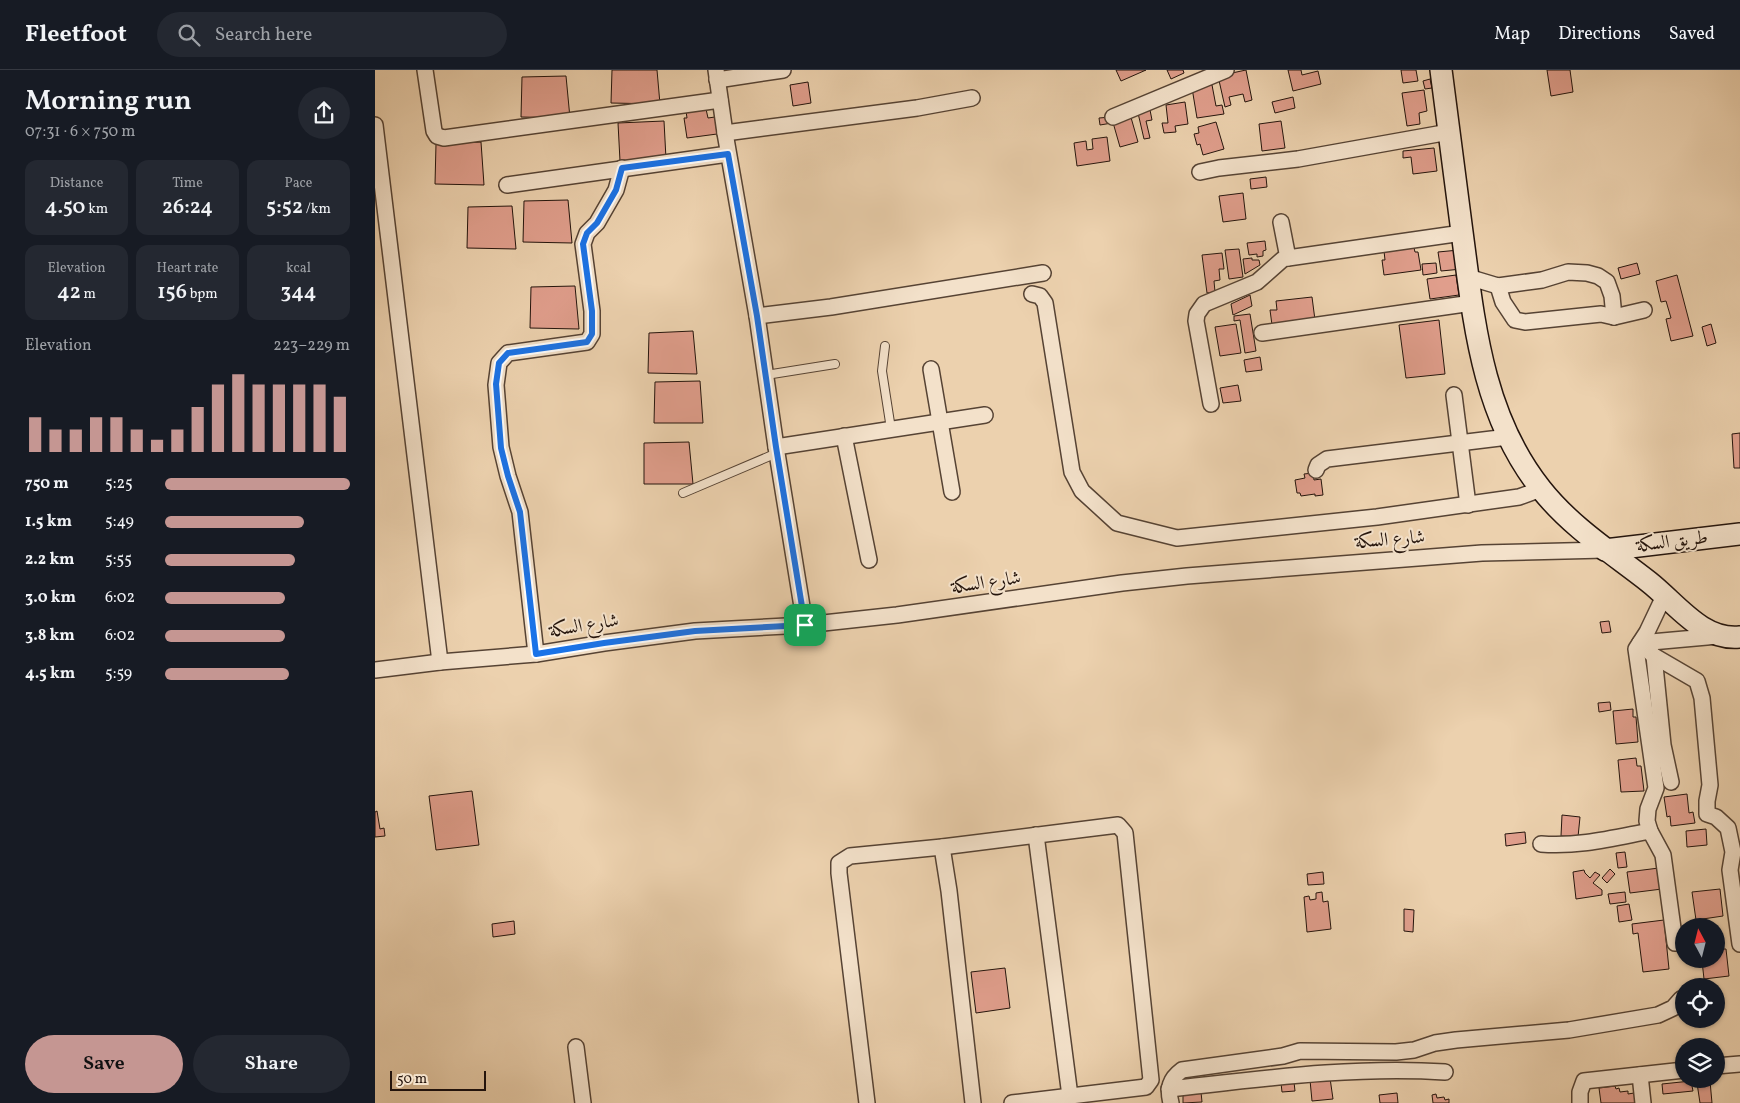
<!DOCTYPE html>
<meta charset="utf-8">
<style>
body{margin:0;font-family:Vollkorn,Amiri,serif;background:#242831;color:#f1f3f6;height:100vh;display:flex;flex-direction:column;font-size:19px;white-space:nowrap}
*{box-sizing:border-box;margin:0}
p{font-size:16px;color:#9ea1a6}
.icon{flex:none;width:28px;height:28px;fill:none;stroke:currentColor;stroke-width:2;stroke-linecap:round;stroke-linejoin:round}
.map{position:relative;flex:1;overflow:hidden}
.side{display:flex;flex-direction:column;background:#171b24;width:375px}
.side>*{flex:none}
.needle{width:32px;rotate:353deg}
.controls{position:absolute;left:1300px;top:848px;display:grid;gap:10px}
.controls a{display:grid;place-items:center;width:50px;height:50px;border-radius:50%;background:#171b24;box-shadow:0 1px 4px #0004;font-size:25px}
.scale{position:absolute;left:15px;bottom:12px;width:96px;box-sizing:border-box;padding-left:5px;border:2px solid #24140c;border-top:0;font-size:14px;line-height:18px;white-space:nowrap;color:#24140c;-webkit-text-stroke:4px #f3e1ca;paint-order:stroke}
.pin{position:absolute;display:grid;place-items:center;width:42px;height:42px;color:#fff;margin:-21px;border-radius:10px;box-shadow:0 2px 8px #0006}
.round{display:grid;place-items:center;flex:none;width:52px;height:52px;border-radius:26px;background:#242831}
.head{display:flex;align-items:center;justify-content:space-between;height:85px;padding:0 25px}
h1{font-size:28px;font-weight:600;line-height:38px}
.metrics{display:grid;grid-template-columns:repeat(3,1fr);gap:8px;height:85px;padding:5px 25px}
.metrics div{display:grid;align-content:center;border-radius:12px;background:#242831;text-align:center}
.metrics b{font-size:21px;font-weight:600}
.metrics small{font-size:14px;font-weight:400}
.metrics p{font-size:14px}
.chart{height:140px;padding:10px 25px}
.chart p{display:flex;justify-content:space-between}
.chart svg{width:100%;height:90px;margin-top:5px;stroke:#c59692;stroke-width:6}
.cta{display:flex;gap:10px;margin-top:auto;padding:10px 25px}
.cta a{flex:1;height:58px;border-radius:30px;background:#c59692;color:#111;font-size:20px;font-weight:600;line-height:58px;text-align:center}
.cta a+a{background:#242831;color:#f1f3f6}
ul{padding:0 25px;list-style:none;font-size:16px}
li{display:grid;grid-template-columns:80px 60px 1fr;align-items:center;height:38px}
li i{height:12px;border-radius:6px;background:#c59692}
header{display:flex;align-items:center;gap:30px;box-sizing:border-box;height:70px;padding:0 25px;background:#171b24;border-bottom:1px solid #363941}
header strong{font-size:24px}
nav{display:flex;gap:28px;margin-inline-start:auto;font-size:18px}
.search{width:350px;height:45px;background:#242831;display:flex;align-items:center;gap:12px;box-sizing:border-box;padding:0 18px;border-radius:28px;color:#9ea1a6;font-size:19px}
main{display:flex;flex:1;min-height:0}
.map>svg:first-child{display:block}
.building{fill:#e09e8c;stroke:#24140c}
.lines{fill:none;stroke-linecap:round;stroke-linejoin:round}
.lane-casing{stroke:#564334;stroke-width:10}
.street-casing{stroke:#564334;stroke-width:18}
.secondary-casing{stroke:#24140c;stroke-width:24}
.lane{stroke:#f3e1ca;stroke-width:8}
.street{stroke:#f3e1ca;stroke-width:15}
.secondary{stroke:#f3e1ca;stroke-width:21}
.route-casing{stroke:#fff;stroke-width:10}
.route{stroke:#1a73e8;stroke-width:6}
.labels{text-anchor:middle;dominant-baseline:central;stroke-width:4;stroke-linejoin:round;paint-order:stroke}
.street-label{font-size:19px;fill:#24140c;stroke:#f3e1ca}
</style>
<header>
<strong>Fleetfoot</strong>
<div class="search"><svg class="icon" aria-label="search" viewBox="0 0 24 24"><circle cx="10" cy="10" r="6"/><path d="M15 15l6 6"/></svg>Search here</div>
<nav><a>Map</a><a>Directions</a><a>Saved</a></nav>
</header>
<main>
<section class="side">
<div class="head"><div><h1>Morning run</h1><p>07:31 · 6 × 750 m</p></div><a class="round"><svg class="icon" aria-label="share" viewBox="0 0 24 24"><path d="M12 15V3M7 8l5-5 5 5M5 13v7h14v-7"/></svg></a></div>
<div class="metrics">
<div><p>Distance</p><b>4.50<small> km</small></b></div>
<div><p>Time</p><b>26:24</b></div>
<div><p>Pace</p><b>5:52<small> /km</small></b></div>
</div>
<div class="metrics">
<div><p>Elevation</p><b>42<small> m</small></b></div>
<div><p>Heart rate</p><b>156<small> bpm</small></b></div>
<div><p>kcal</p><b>344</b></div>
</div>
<div class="chart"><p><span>Elevation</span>223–229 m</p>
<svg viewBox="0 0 160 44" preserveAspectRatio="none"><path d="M5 44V27M15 44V33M25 44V33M35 44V27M45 44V27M55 44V33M65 44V38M75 44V33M85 44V22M95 44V11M105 44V6M115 44V11M125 44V11M135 44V11M145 44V11M155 44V17"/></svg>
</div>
<ul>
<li><b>750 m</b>5:25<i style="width:100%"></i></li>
<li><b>1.5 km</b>5:49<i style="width:75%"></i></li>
<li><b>2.2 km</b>5:55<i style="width:70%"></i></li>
<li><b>3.0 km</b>6:02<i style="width:65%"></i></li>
<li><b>3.8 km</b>6:02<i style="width:65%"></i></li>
<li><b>4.5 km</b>5:59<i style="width:67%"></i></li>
</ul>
<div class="cta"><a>Save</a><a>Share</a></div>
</section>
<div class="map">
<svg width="1365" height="1033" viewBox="0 0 1365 1033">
<rect width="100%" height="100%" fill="#ecd1ae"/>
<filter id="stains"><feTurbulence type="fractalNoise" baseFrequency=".004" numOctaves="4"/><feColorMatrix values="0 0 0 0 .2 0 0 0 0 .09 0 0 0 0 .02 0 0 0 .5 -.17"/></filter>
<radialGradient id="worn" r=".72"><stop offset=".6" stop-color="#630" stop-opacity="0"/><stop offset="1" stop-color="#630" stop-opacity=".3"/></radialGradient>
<!-- building -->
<g class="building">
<polygon points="237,0 282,0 285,34 236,33"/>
<polygon points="741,0 771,0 746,11"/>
<polygon points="792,0 808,0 809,3 796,9"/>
<polygon points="871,0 877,30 870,32 868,24 854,27 856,35 850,37 843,6"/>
<polygon points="913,0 926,0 927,5 943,1 946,14 918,21"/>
<polygon points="1026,0 1041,0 1043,11 1028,13"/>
<polygon points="1172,0 1195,0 1198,22 1176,26"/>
<polygon points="191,6 195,48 146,47 147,7"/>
<polygon points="1055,9 1057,18 1050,19 1048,11"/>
<polygon points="433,12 436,33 418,36 415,15"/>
<polygon points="837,15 841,36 847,35 849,44 822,48 817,18"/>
<polygon points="1049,20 1052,41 1044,43 1045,54 1032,56 1027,23"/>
<polygon points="918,27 920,38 900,43 897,32"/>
<polygon points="810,32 813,54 800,56 801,62 789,63 787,53 793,53 791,35"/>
<polygon points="331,39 333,48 340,47 342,64 312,68 309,48 312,48 311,41"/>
<polygon points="775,40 777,50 771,51 775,68 769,69 763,43"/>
<polygon points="755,44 763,72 745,77 737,49"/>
<polygon points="736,47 737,53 725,55 724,48"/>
<polygon points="289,51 291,89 245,91 243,53"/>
<polygon points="906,51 910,78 887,81 884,54"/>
<polygon points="841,52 849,79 828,85 825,74 822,75 819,64 824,63 823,57"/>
<polygon points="732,67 735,91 702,96 699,73 711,71 712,80 718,79 717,69"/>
<polygon points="106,72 109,115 60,114 61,74"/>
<polygon points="1059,78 1062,101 1038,104 1036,87 1028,88 1028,81"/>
<polygon points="891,107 892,117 876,119 875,109"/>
<polygon points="868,123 871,149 848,152 844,126"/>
<polygon points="193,130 197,173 148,172 149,131"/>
<polygon points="137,136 141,179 92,178 93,137"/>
<polygon points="890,171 891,180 888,181 888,186 882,187 882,184 874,185 872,173"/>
<polygon points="1039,178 1040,182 1043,182 1046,200 1009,205 1007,190 1010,190 1009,181"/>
<polygon points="864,179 868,207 854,209 850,180"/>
<polygon points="1084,180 1087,199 1066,201 1063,182"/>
<polygon points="847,183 849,199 844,199 845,210 839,211 840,222 832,223 827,185"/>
<polygon points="877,188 877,190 884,190 885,195 870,204 868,189"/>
<polygon points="1061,193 1062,203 1048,205 1047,194"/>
<polygon points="1262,193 1265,204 1246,209 1243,198"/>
<polygon points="1081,205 1084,225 1055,229 1052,209"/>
<polygon points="1302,205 1318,266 1296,271 1291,249 1296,248 1291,231 1286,232 1281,211"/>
<polygon points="200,216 204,259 155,258 156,217"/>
<polygon points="875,225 877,236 858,245 856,234"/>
<polygon points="937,227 940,250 897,255 895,240 902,240 901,231"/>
<polygon points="875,244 881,281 870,283 865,250 859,251 859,246"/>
<polygon points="1064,250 1070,304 1031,308 1024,255"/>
<polygon points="861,254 866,283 845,286 840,257"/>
<polygon points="1336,254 1341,273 1332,276 1327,257"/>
<polygon points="318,261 322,304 273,303 274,263"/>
<polygon points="885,287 887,300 871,302 869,290"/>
<polygon points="325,311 328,353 279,353 280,312"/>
<polygon points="863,315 866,331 848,333 845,318"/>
<polygon points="1365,363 1365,398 1359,398 1357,364"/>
<polygon points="314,372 318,414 269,414 269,373"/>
<polygon points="938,403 939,410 946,409 948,425 940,426 940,424 926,426 925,423 922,423 920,410 930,408 929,404"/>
<polygon points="1234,551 1236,562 1227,563 1225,552"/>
<polygon points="1235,632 1236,640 1224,642 1223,633"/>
<polygon points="1258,639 1258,647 1261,647 1263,672 1241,674 1238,641"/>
<polygon points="1261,688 1262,696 1266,696 1269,721 1246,722 1243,690"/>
<polygon points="97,721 104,775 61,780 54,726"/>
<polygon points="1312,724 1314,743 1318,742 1320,753 1296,756 1295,746 1292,747 1289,727"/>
<polygon points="2,741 5,759 9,758 10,766 0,767 0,742"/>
<polygon points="1187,745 1205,747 1203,767 1186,766"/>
<polygon points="1331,759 1332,775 1312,777 1311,761"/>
<polygon points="1150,762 1151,773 1131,776 1130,764"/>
<polygon points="1250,782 1252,797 1243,798 1241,783"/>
<polygon points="1284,798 1287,819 1255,823 1252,802"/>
<polygon points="1235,799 1240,804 1232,813 1227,808"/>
<polygon points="1209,800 1210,803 1215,808 1220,802 1225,805 1218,813 1227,820 1227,825 1201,829 1198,802"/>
<polygon points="948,802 949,814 933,815 932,804"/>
<polygon points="1345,819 1348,846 1321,850 1317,822"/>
<polygon points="947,822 948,832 953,831 956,859 932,862 929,827 934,826 935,830 941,829 941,823"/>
<polygon points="1250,822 1251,832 1235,834 1233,824"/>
<polygon points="1254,834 1257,850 1244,852 1242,836"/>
<polygon points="1029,839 1039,840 1038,862 1029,861"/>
<polygon points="1289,850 1294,899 1268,902 1263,863 1258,864 1257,854"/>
<polygon points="139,851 140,864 118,867 117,854"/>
<polygon points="1345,869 1346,879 1351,879 1354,906 1329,909 1327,891 1325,889 1341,889 1341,870"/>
<polygon points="630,898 635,938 601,943 596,902"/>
<polygon points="1323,912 1324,916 1314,916 1313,913"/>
<polygon points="955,1008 958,1029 937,1031 935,1010"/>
<polygon points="1316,1011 1318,1021 1288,1024 1287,1014"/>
<polygon points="1335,1011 1337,1033 1325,1033 1322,1013"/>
<polygon points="919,1012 920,1021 907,1022 906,1013"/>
<polygon points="1240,1016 1241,1019 1244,1018 1245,1022 1253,1021 1253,1024 1259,1023 1261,1033 1226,1033 1224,1018"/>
<polygon points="826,1022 827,1032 808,1033 808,1023"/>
<polygon points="1022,1023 1023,1033 1005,1033 1004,1025"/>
<polygon points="1061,1024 1062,1028 1069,1027 1070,1030 1074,1029 1074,1033 1058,1033 1057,1025"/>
</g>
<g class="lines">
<!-- lane casing -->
<g class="lane-casing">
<g id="lane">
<polyline points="510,276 507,301 516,359"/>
<polyline points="391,305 460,294"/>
<polyline points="308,423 402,383"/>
</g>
</g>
<!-- street casing -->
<g class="street-casing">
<g id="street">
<polyline points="50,0 59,61 62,66 69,68 345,30"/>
<polyline points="341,0 350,63 382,246 401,377 430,555"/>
<polyline points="342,10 408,0"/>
<polyline points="738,47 851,0"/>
<polyline points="0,55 65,592"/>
<polyline points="350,63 542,38 597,28"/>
<polyline points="825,102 844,98 923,89 1074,62"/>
<polyline points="132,115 353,84"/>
<polyline points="906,152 913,188"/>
<polyline points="1093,207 1123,216 1167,210 1193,202 1212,203 1223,206 1232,212 1237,226 1239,247"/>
<polyline points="1123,216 1128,232 1140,250 1150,252 1226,244 1239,247 1269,240"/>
<polyline points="657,224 665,226 670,233 697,402 707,421 742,453 802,468 1002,447 1144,427 1166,419"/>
<polyline points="382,246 456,237 668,203"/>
<polyline points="887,263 1097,233"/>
<polyline points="556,299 577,422"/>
<polyline points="1079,325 1093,435"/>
<polyline points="836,334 821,251 822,244 829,234 882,212 908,189 913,188 1087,163"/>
<polyline points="469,366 494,490"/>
<polyline points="401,377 610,345"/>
<polyline points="941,400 943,395 952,389 1133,367"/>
<polyline points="1290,524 1272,562 1261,579 1281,718 1273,739 1272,751 1275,761 1288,785 1300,873"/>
<polyline points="1265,573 1279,586 1322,611 1327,628 1335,715 1332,731 1332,744 1341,747 1353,758 1358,782 1355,800 1365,874"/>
<polyline points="1265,573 1343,566"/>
<polyline points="161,584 145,442 133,406 126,377 121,315 124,293 133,283 212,272 217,264 217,241 208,174 212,163 222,153 241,120 247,98"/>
<polyline points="1279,586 1288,675 1296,712"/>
<polyline points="0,600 65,592 161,584 229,573 320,561 430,555 522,545 747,513 812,506 1107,483 1230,480"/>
<polyline points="661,765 695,1026"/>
<path d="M1166,774C1204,777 1238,768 1275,761"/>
<polyline points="567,777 574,821 598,1033"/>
<polyline points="201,977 208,1033"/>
<polyline points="1341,996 1365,994"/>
<polyline points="1265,1005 1268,1033"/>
<path d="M794,1019C886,1009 977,996 1070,1002"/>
<polyline points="492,1033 464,803 464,793 475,786 567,777 743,755 750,763 776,1010 771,1017 637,1033"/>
<path d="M796,1033C792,1018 795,1009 807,1000L908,986L925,981L1021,982L1039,980L1060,973L1081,970L1194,960L1283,945L1298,938L1306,929"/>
<polyline points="1205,1033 1205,1022 1209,1011 1309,1000"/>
</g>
</g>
<!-- secondary casing -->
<g class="secondary-casing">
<g id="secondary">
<path d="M1066,0C1073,54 1080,108 1087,162C1099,252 1107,345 1166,419C1196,457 1237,483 1274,512C1302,534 1327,571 1365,567"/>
<polyline points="1230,480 1365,464"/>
</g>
</g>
<!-- lane -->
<use href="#lane" class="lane"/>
<!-- street -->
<use href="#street" class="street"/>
<!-- secondary -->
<use href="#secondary" class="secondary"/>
</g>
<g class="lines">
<!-- route casing -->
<g class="route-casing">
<polygon id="route" points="353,84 382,246 401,377 430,555 320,561 229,573 161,584 145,442 133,406 126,378 121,314 124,293 133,283 212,272 217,264 217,241 208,174 212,163 222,153 241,120 247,98"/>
</g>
<!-- route -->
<use href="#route" class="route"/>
</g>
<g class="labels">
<!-- street labels -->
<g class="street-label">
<text transform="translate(1015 470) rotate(-4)">شارع السكة</text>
<text transform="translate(1297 472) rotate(-7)">طريق السكة</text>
<text transform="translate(611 513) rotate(-8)">شارع السكة</text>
<text transform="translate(209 556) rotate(-9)">شارع السكة</text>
</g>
</g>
<rect width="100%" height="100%" filter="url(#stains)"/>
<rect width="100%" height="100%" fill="url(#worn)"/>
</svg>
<div class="controls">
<a><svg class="needle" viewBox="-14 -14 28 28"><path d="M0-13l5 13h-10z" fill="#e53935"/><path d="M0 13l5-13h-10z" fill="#9ea1a6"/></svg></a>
<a><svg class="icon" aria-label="locate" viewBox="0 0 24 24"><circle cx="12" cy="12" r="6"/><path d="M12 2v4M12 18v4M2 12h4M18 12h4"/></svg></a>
<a><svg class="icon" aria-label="layers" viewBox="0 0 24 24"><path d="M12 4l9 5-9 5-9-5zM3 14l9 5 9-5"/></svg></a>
</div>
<div class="scale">50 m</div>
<div class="pin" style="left:430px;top:555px;background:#1e9e55"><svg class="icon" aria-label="arrive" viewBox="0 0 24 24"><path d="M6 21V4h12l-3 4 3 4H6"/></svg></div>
</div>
</main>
